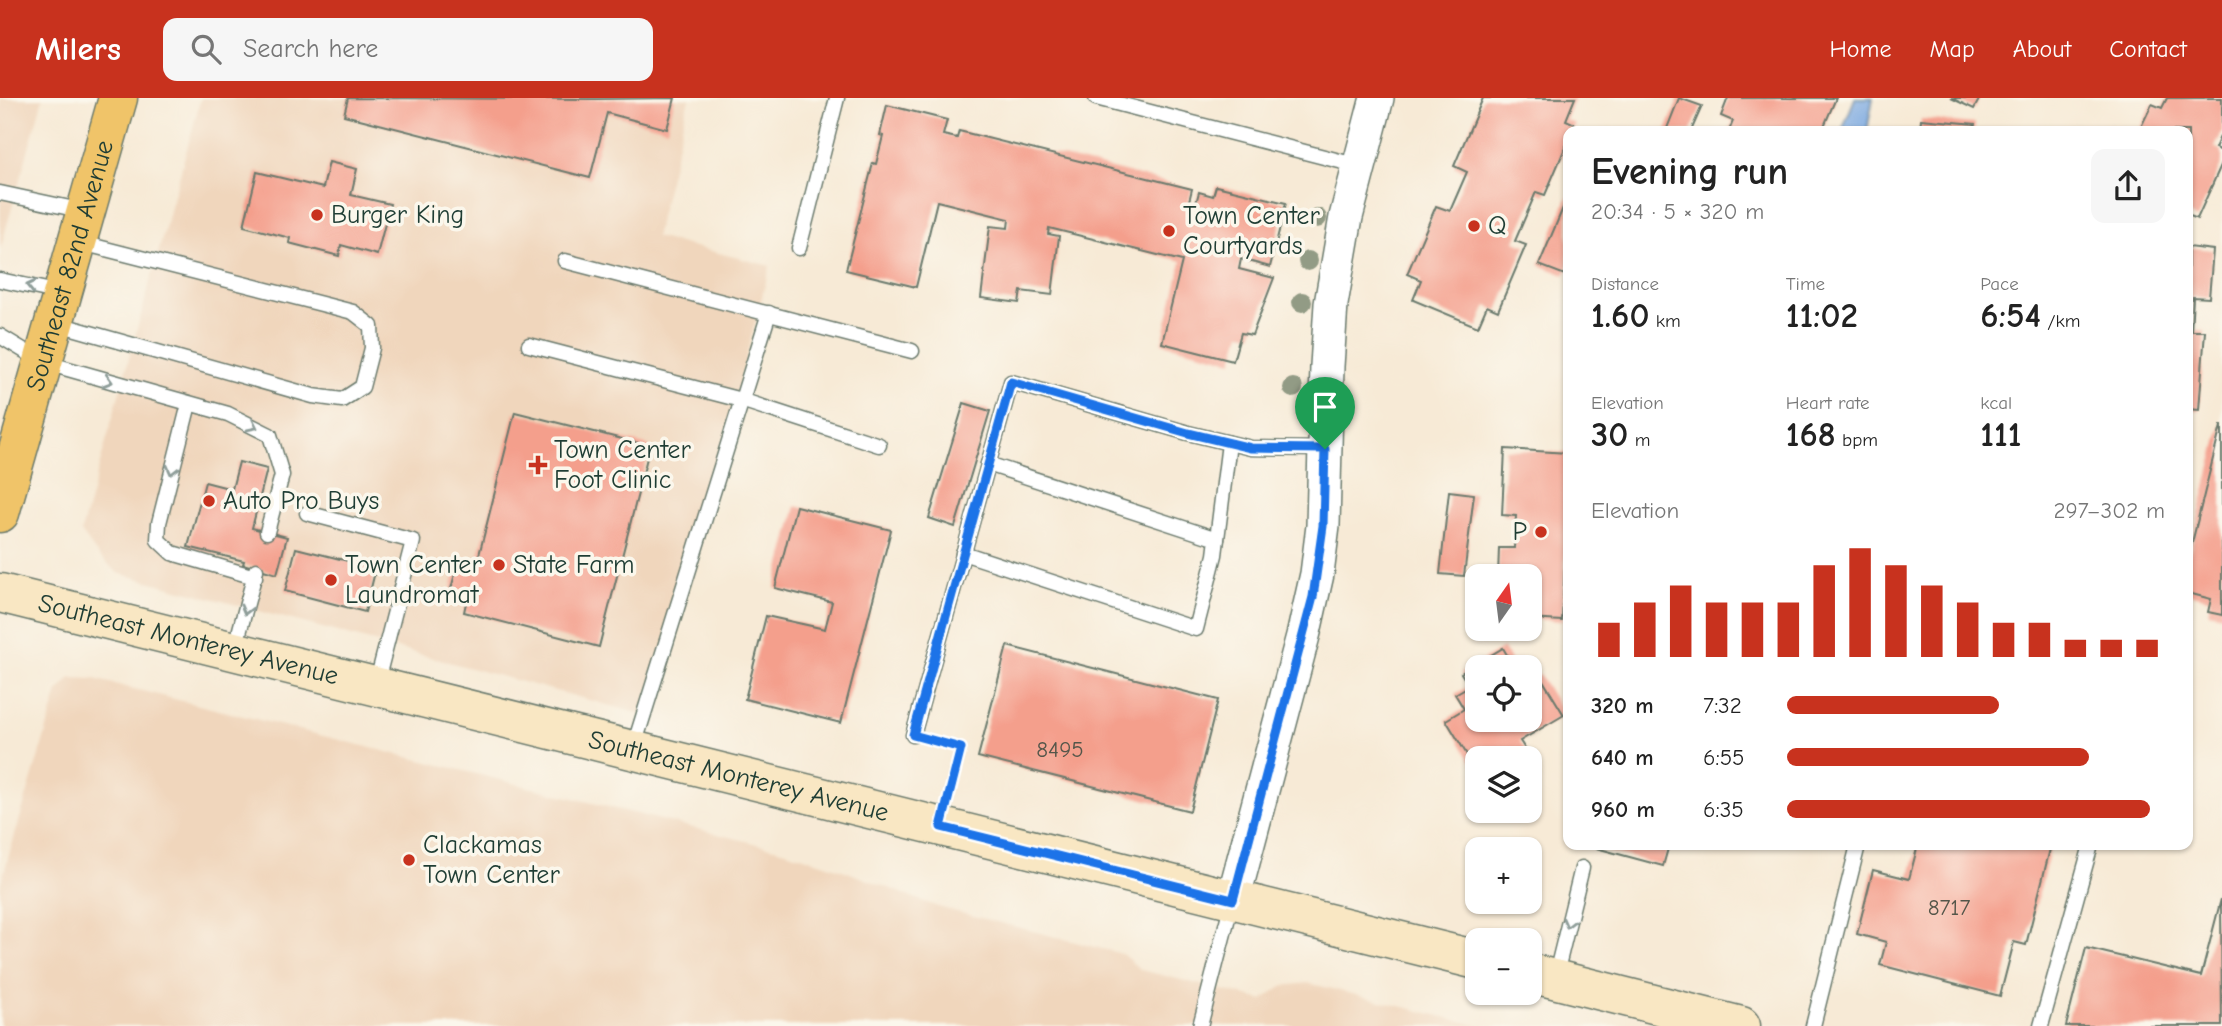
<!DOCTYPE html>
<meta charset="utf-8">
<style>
body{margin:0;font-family:"Comic Neue",sans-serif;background:#f6f6f6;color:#222;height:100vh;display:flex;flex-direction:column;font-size:26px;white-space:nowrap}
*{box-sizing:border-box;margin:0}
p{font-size:23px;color:#767676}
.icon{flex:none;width:38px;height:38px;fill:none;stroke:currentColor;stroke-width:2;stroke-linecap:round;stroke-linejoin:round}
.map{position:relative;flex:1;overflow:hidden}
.side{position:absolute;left:1563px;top:28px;width:630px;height:724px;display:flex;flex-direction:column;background:#fff;border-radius:14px;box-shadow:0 2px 5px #0004}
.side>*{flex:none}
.needle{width:46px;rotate:14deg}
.tools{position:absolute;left:1465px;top:466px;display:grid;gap:14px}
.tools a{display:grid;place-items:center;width:77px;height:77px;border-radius:14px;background:#fff;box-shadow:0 2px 5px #0004;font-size:35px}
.pin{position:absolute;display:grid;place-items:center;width:60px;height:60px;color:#fff;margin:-72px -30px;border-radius:50% 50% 50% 0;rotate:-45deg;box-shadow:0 0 7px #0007}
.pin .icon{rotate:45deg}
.round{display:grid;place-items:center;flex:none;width:74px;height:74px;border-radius:14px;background:#f6f6f6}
.overview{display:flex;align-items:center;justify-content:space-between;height:119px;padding:0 28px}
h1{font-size:38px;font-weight:800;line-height:52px}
.figures{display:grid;grid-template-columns:repeat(3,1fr);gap:10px;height:119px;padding:7px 28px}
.figures div{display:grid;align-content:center}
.figures b{font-size:35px;font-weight:800}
.figures small{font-size:19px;font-weight:400}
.figures p{font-size:19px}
.chart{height:196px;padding:14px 28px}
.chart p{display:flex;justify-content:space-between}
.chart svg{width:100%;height:126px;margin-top:7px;stroke:#c8321e;stroke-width:6}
ul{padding:0 28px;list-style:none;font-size:23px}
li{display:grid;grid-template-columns:112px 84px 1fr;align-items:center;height:52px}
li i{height:18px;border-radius:9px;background:#c8321e}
header{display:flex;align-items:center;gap:42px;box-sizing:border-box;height:98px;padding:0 35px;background:#c8321e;color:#fff}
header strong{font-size:33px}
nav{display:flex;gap:38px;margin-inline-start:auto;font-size:24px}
.search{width:490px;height:63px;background:#f6f6f6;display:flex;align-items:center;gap:18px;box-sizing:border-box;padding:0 24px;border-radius:14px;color:#767676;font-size:26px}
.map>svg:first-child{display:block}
.built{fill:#f0d6bc}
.water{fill:#76a5e0;stroke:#4a718a;stroke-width:2}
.building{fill:#f49f8c}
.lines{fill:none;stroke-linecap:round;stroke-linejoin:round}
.service-casing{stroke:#6b7a6d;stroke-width:17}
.tertiary-casing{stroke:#6b7a6d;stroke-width:36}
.secondary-casing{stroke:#6b7a6d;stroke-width:41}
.primary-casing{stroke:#6b7a6d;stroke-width:41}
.path{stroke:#6b7a6d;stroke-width:4.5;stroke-dasharray:2 5;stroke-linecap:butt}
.service{stroke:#fff;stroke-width:14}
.tertiary{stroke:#fff;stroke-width:33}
.secondary{stroke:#f9e7c3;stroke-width:38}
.primary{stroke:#f0c469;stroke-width:38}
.tree{fill:#929b85}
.oneway{stroke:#8f9e9a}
.route-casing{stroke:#fff;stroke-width:14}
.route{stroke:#1a73e8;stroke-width:9}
.poi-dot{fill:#c8321e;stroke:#fbf7ec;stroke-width:2.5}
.labels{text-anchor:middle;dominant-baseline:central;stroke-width:7;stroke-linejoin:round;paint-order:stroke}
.number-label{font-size:23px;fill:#54564a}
.poi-label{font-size:26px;fill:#1f3d34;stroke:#fbf7ec;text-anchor:start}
.street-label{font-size:26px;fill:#1f3d34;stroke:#fbf7ec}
</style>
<header>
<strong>Milers</strong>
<div class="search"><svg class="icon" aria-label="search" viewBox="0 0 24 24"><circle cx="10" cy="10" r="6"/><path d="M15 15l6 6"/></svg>Search here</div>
<nav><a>Home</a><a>Map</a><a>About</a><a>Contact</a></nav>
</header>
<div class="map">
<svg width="2222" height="928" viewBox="0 0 2222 928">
<rect width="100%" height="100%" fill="#fbf7ec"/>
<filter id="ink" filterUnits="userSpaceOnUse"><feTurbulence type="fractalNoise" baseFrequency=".0143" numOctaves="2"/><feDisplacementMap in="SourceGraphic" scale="14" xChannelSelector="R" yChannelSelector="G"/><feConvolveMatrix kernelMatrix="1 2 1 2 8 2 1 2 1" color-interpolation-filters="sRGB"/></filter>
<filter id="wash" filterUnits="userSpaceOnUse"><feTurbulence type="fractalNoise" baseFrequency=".00686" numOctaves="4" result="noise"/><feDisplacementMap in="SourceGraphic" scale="28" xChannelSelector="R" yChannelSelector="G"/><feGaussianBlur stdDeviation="1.57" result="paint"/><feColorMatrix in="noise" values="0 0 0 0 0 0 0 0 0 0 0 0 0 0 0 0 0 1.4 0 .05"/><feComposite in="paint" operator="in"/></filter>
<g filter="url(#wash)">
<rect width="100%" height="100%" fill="#f7ead6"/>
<!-- built -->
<g class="built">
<polygon points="0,0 43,0 0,152"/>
<polygon points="201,0 689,0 655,139 770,168 652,619 118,475 98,457 81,434"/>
<polygon points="71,580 94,581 786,753 837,770 938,809 1122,856 1141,872 1263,902 1282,888 1308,885 1480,928 0,928 0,787 58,594"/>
</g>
<!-- water -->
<polygon class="water" points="1855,0 1873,0 1867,33 1842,33"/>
<g id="blocks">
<!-- building -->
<g class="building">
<polygon points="348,0 596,1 675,0 667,31 607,15 590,80 344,17"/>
<polygon points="1483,0 1575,0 1566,22 1575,26 1572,33 1568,33 1568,43 1545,97 1536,94 1515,143 1526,147 1498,213 1487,208 1478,229 1413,202 1421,182 1407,176 1436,108 1450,113 1467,74 1454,68"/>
<polygon points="1679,0 1702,8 1691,33 1666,33"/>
<polygon points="1728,0 1836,0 1822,33 1729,33 1733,23 1721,18"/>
<polygon points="1951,0 1980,0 1974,11"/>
<polygon points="2167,0 2222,0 2222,34 2215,50 2222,53 2222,65 2197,121 2188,117 2188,33 2139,33 2152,6 2162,10"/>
<polygon points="887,7 947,22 943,37 957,40 959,33 1192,91 1189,103 1196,105 1199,94 1213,98 1216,88 1286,105 1270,169 1241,161 1239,171 1274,180 1252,237 1241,235 1233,263 1162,245 1182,163 1049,130 1048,136 1059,138 1052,197 1021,193 1019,205 981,200 990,128 1008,130 1009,121 937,103 916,189 846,172 873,65 876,66 883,38 880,37"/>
<polygon points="1921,21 1975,26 1974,33 1920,33"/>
<polygon points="329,64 357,71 351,97 390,106 377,157 341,147 339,158 289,145 290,140 244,128 257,74 323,90"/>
<polygon points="1568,98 1568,170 1565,177 1539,167"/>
<polygon points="2188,149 2213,152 2209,200 2193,199 2191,233 2205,233 2199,312 2188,311"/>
<polygon points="964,305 990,313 955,429 929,420"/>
<polygon points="515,314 650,348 599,549 464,514 468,496 451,491 457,468 475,473"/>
<polygon points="2221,328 2222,328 2222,517 2208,514 2211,501 2188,495 2188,461"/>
<polygon points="1505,351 1568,355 1568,413 1562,523 1530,521 1530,478 1498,478 1499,450 1514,450 1516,418 1502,417"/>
<polygon points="239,364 267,371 252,430 287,439 277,476 243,466 244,463 188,449 205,384 232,391"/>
<polygon points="1449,393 1474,396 1464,478 1440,476"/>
<polygon points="796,408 891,432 841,625 745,601 766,518 825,531 832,504 775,490"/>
<polygon points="296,450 376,470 365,514 285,493"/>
<polygon points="1007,548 1218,602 1190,713 978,659"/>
<polygon points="1503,550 1514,569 1477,569 1477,621 1530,621 1530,582 1539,576 1564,617 1520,643 1529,657 1525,660 1477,660 1477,669 1475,670 1446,622 1464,611 1455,596 1469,588 1461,575"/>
<polygon points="1585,747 1669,747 1663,768"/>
<polygon points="1918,747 2051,747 2026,847 2014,844 2000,898 1880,867 1886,844 1857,836 1873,772 1909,781"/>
<polygon points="2221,801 2222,928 2066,928 2086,850 2201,878"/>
</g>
</g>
</g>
<g filter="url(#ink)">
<use href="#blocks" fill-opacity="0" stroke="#6b7a6d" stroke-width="2"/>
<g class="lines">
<!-- service casing -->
<g class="service-casing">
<g id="service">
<polyline points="1096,0 1359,68"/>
<polyline points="0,95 84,113"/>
<polyline points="799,150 837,0"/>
<polyline points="565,163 912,253"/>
<polyline points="0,182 61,195"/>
<polyline points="55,225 313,298 342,302 362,289 372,250 371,228 353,214 78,144"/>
<polyline points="0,238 43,264 228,316 270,337 282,377 267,434"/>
<polyline points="529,247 741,302 879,347"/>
<polyline points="189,306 159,425 158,442 172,455 255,479"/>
<polyline points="988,366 1217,441"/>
<polyline points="307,415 413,443 376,587"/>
<polyline points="963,455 1196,531 1215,457 1229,345"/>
<polyline points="235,550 256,472"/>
<polyline points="913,637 1011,284 1188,335 1251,350 1325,351"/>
<polyline points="633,651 769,215"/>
<polyline points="1555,880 1582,770"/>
<polyline points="1200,928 1232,804"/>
<polyline points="1813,928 1858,747"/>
<polyline points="2041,928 2091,747"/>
</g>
</g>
<!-- tertiary casing -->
<g class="tertiary-casing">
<polyline id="tertiary" points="1233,802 1304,534 1317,476 1323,428 1327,268 1331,206 1346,119 1377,0"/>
</g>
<!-- secondary casing -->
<g class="secondary-casing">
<g id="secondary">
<path id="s1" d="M0,495L1477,862"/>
<polyline points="1530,875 1741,928"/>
</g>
</g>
<!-- primary casing -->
<g class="primary-casing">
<g id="primary">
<path id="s2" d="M0,415L118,0"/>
</g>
</g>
<!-- path -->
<polyline class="path" points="935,643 961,650 950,694"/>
<!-- service -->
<use href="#service" class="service"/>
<!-- tertiary -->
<use href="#tertiary" class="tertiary"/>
<!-- secondary -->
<use href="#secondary" class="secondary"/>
<!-- primary -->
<use href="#primary" class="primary"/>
</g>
<!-- trees -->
<g class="tree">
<circle cx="1317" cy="120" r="10"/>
<circle cx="1308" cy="163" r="10"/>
<circle cx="1302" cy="204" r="10"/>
<circle cx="1293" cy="290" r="10"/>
</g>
<!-- one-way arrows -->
<defs><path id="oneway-chevron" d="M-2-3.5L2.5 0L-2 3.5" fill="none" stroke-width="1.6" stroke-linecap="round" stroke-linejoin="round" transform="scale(1.75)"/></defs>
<g class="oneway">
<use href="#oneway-chevron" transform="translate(31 188) rotate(-167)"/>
<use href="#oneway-chevron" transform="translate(108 283) rotate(16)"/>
<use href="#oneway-chevron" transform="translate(253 328) rotate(26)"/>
<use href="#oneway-chevron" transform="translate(172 372) rotate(104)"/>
<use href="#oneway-chevron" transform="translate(246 512) rotate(105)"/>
<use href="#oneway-chevron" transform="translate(1568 825) rotate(104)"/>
</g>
</g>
<g class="lines" filter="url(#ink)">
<!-- route casing -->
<g class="route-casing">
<polygon id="route" points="1011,284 1188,335 1251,350 1325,351 1323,428 1313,499 1233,802 941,729 961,650 913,637"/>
</g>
<!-- route -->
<use href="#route" class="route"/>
</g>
<!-- markers -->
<g class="poi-dot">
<circle cx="317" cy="117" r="7"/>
<circle cx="1474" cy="128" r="7"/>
<circle cx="1169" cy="133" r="7"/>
<path d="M534.5 356.5h7v7h7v7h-7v7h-7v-7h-7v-7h7z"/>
<circle cx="209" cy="403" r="7"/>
<circle cx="1541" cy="434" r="7"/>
<circle cx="499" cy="467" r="7"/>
<circle cx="331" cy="482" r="7"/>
<circle cx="409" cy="762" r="7"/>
</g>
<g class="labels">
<!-- number labels -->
<g class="number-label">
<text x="1060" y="651">8495</text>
<text x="1949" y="809">8717</text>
</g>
<!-- poi labels -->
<g class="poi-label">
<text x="331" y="117">Burger King</text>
<text x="1183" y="118">Town Center<tspan x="1183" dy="30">Courtyards</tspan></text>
<text x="1488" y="128">Q</text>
<text x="554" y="352">Town Center<tspan x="554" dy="30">Foot Clinic</tspan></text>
<text x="223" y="403">Auto Pro Buys</text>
<text x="1527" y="434" text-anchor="end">P</text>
<text x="345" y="467">Town Center<tspan x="345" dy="30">Laundromat</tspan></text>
<text x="513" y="467">State Farm</text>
<text x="423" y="747">Clackamas<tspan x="423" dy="30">Town Center</tspan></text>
</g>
<!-- street labels -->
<g class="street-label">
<text stroke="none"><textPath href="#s2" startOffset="257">Southeast 82nd Avenue</textPath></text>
<text stroke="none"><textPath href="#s1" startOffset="194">Southeast Monterey Avenue</textPath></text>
<text stroke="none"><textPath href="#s1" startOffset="761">Southeast Monterey Avenue</textPath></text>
</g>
</g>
</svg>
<div class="tools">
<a><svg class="needle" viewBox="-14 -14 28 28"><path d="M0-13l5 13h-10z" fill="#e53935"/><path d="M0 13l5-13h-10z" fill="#767676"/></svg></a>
<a><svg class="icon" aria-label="locate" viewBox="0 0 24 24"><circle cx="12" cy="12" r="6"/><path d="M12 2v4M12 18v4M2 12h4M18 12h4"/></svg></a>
<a><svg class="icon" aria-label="layers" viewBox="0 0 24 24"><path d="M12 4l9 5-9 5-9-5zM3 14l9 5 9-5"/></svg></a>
<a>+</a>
<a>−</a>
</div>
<div class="pin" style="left:1325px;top:351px;background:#1e9e55"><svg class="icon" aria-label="arrive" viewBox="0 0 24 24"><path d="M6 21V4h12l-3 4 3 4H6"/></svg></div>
<section class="side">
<div class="overview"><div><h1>Evening run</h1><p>20:34 · 5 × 320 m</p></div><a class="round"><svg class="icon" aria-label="share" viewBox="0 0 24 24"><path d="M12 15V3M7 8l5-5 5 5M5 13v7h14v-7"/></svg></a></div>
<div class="figures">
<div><p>Distance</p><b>1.60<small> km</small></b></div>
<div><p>Time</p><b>11:02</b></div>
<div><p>Pace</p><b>6:54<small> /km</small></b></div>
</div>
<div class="figures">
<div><p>Elevation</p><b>30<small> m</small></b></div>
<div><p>Heart rate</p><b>168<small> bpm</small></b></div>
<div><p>kcal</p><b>111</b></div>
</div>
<div class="chart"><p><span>Elevation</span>297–302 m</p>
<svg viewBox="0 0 160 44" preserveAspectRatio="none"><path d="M5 44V32M15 44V25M25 44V19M35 44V25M45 44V25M55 44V25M65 44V12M75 44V6M85 44V12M95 44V19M105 44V25M115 44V32M125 44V32M135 44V38M145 44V38M155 44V38"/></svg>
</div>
<ul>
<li><b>320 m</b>7:32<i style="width:56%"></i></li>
<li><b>640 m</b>6:55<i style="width:80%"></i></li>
<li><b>960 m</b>6:35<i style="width:96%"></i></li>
</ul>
</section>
</div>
